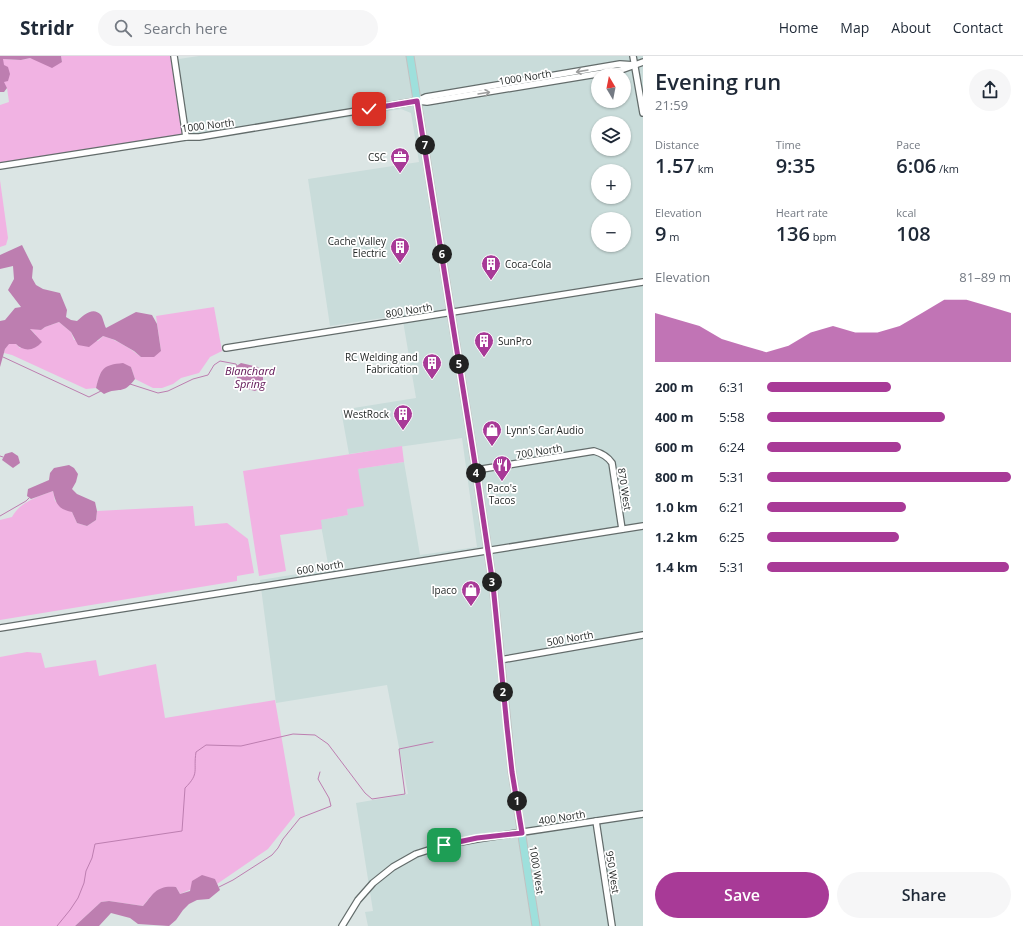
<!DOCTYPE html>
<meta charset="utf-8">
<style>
body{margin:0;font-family:"Open Sans",sans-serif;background:#f6f6f7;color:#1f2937;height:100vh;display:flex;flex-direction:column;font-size:15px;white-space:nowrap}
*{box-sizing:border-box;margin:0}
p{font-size:13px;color:#747a83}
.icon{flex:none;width:22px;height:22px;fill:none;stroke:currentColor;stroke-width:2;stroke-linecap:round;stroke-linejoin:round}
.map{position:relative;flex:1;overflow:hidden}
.sheet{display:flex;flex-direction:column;background:#fff;width:380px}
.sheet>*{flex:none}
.needle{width:26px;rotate:350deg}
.controls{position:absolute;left:591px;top:12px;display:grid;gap:8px}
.controls a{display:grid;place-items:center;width:40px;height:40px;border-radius:50%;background:#fff;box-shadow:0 1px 3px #0004;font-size:20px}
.pin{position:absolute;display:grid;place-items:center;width:34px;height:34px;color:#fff;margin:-17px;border-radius:8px;box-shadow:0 2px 6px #0006}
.km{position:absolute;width:20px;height:20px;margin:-10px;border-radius:50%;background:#222;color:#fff;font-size:11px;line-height:20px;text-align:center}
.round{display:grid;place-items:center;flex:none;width:42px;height:42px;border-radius:21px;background:#f6f6f7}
.overview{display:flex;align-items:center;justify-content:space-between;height:68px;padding:0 12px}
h1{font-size:22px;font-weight:600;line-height:30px}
.stats{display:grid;grid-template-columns:repeat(3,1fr);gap:6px;height:68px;padding:4px 12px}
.stats div{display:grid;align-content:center}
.stats b{font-size:20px;font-weight:600}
.stats small{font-size:11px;font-weight:400}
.stats p{font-size:11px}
.chart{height:112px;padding:8px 12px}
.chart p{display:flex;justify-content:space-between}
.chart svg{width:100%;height:72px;margin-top:4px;fill:#a83a97;opacity:.7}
.cta{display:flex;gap:8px;margin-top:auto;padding:8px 12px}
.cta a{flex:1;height:46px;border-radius:24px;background:#a83a97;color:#fff;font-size:16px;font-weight:600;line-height:46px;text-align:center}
.cta a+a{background:#f6f6f7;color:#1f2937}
ul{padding:0 12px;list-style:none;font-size:13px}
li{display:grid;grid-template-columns:64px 48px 1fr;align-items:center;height:30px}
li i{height:10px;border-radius:5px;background:#a83a97}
header{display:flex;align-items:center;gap:24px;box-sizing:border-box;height:56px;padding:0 20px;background:#fff;border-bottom:1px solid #e0e1e3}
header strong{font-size:19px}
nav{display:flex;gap:22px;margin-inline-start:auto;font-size:14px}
.search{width:280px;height:36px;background:#f6f6f7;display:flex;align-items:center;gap:10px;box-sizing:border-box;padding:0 14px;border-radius:22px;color:#747a83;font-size:15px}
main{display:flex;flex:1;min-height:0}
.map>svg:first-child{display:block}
.built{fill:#c9dcda;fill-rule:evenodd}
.green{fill:#f1b3e3}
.water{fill:#bd7eb0}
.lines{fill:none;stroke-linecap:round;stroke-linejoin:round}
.stream{stroke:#bd7eb0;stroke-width:1}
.minor-casing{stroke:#636c6b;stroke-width:8}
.major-casing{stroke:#c1c2c2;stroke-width:9}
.minor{stroke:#fff;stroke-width:5.5}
.major{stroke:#9ee0dc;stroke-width:7}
.oneway{stroke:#9c9d9d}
.route-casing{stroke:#fff;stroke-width:8}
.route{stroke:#a83a97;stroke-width:5}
.labels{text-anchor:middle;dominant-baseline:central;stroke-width:3.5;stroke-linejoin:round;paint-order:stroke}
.street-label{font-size:10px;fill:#222625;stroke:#fff}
.poi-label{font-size:10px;fill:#222625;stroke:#fff;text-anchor:end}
.water-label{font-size:11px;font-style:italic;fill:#5d1052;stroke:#fff}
</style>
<header>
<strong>Stridr</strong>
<div class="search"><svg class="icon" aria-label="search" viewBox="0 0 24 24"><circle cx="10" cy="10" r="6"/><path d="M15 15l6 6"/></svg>Search here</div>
<nav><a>Home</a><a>Map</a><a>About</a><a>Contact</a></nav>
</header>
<main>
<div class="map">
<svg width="643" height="870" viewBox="0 0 643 870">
<rect width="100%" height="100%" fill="#dbe5e4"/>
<!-- built -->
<path class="built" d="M199,0H643V870H368L365,856L373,855L356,747L408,738L387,629L276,647L260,524L329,513L320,464L348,459L347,453L357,413L404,406L420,499L477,491L462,382L349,398L341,354L416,342L402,259L330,270L308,123L419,106L411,57L401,53L301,69L186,84L184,79L172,4ZM598,19H624V45H598ZM598,67H624V93H598ZM598,115H624V141H598ZM598,163H624V189H598Z"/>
<!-- green -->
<g class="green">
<polygon points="61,0 171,0 184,79 0,108 0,49 9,46 7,32 3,26 3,3 21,4 30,2 41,5 62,6"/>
<polygon points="0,124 8,182 6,189 0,191"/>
<path d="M214,251L222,295L210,301L199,317L181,322L173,328L162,332H153L135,323L131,311L100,318L96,332L86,333L12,299L4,297L5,293L9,287L16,288L20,292L36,279L29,272L41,274L45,271L59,266L71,276L74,284L98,285L103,280C117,284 130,292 141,301L161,295L156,260Z"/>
<polygon points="402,390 404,406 358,413 364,450 347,453 348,459 321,464 322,473 280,479 286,515 259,520 243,415"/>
<path d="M53,435L55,445L72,456L77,467L87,470L96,464L97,455L193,450L195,470L227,467L248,483L254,517L237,520V525L0,564V464L12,461C20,446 37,441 53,435Z"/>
<polygon points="27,596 41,597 45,612 96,604 99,620 156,608 165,662 275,644 295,759 268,793 217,828 215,823 180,838 176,831 150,841 143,850 109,845 101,846 75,870 0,870 0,601"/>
</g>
<!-- water -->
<g class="water">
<polygon points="0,0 61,0 62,6 52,12 30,2 21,4 3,3 4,9 8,11 10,18 8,25 4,26 7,32 4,36 0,36"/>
<path d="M22,189L33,211L32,222L36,229L43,233L60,237L67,254L66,261L71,264L77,265C84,259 93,250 101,259C103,262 104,268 106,272L136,256L152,259L157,268L161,295L154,301H141L134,295L115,284L103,280L89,291L78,289L71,276L59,266L45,271L41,274L30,273L42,286C34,295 24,296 16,288H9L5,293L0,311V265L5,264L15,252L21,251L8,234L14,223L13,210L0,213V199Z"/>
<path d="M123,307L131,311L135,323C122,340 120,330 104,338L96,332C101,312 103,309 123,307Z"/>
<path d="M241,307L258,311L263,321V331L255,335C241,332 236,325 235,311Z"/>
<polygon points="12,396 18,400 20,407 13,412 2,404 5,398"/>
<path d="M69,409L74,412L78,418L76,426L72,433L77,438L95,446L97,455L96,464L87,470L77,467L72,456C58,453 56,448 53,435L31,443L27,440L28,433L49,424L50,417L54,412Z"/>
<path d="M202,819L215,823L220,834L209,843L197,844L189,848L183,854L176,864L169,870L138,868L130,862L111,857L99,870H75L101,846L109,845L143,850C154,837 157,829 176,831L180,838L190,835L192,825Z"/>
</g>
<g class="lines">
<!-- stream -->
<g class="stream">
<polyline points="3,301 89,341 101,335"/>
<polyline points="130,328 158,337 168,335 193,323 208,319 214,309 220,305 236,308 237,310"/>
<polyline points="0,400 3,401"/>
<polyline points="0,460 26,445 29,442"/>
<polyline points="219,831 233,824 272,799 278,792 283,783 300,762 331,750 329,742 318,723 320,716"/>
<path d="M57,870L70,854L78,842L84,827L86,815L92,802L95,788L182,775L185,732C200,717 193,715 196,696L206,689L241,690L293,678L315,679L328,688L365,737L372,743L405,738L399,693L433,686"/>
</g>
<!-- minor casing -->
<g class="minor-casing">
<g id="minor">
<polyline points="174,0 186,81"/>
<polyline points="633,0 643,57"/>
<polyline points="418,45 427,46 621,14 643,6"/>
<polyline points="0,110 186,81 199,81 417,45 426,41 620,8 635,9"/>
<polyline points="226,292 643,226"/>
<path d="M476,414L594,395C601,397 608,401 612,407L622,473"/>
<polyline points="0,572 643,470"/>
<polyline points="500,604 643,579"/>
<polyline points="596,765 612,870"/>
<polyline points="342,870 358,844 373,827 393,811 416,798 444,789 477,783 643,758"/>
</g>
</g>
<!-- major casing -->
<g class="major-casing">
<polyline id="major" points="410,0 476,414 493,529 512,716 536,870"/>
</g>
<!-- minor -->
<use href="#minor" class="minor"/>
<!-- major -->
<use href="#major" class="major"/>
</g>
<!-- one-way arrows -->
<defs><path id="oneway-shaft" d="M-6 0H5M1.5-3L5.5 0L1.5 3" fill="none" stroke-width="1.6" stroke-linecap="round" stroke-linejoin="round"/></defs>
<g class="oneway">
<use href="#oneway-shaft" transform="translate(582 15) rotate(170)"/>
<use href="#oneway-shaft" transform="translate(484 37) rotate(-9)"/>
</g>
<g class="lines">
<!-- route casing -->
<g class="route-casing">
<polyline id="route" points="369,53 417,45 476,414 493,529 507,671 512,716 522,777 477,782 444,789"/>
</g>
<!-- route -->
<use href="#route" class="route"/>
</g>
<!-- icons -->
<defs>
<g id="office-pin" transform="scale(1)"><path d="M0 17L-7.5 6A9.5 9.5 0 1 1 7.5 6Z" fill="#a83a97" stroke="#fff"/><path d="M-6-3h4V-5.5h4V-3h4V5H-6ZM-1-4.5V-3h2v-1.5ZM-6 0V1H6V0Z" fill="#fff"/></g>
<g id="building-pin" transform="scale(1)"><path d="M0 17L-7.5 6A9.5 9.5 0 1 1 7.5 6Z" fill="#a83a97" stroke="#fff"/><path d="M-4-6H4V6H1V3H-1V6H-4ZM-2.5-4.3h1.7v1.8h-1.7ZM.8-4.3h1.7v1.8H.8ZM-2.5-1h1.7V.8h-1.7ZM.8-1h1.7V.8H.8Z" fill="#fff"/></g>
<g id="shop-pin" transform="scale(1)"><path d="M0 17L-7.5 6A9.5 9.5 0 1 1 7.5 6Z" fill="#a83a97" stroke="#fff"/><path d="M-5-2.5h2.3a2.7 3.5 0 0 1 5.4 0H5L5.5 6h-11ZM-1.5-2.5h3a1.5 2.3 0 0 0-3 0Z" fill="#fff"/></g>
<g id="restaurant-pin" transform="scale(1)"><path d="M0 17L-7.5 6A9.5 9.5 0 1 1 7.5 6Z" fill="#a83a97" stroke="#fff"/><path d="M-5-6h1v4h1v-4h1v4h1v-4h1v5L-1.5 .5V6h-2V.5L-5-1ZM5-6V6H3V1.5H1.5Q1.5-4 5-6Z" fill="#fff"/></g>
</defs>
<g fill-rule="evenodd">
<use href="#office-pin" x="400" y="101"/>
<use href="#building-pin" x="400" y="191"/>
<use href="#building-pin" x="491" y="208"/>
<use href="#building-pin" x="484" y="285"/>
<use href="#building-pin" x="432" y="307"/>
<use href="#building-pin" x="403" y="358"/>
<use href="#shop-pin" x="492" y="374"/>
<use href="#restaurant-pin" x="502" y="409"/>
<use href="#shop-pin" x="471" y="534"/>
</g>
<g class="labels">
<!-- street labels -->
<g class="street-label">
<text transform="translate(525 21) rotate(-9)">1000 North</text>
<text transform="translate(208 69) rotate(-7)">1000 North</text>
<text transform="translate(409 254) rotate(-9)">800 North</text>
<text transform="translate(539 395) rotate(-9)">700 North</text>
<text transform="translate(625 433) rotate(81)">870 West</text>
<text transform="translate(320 511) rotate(-9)">600 North</text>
<text transform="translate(570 582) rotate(-10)">500 North</text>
<text transform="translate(562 761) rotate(-9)">400 North</text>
<text transform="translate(537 814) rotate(81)">1000 West</text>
<text transform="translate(613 816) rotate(81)">950 West</text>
</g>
<!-- poi labels -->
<g class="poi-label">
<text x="386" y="101">CSC</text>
<text x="386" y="185">Cache Valley<tspan x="386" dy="12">Electric</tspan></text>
<text x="505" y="208" text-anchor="start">Coca-Cola</text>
<text x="498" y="285" text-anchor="start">SunPro</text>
<text x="418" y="301">RC Welding and<tspan x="418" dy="12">Fabrication</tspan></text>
<text x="389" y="358">WestRock</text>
<text x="506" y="374" text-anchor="start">Lynn's Car Audio</text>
<text x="502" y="432" text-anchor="middle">Paco's<tspan x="502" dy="12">Tacos</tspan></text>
<text x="457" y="534">Ipaco</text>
</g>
<!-- water labels -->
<g class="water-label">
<text x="250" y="314">Blanchard<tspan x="250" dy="13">Spring</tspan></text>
</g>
</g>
</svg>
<div class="controls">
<a><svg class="needle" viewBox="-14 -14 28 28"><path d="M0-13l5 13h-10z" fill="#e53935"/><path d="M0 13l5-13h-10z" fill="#747a83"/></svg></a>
<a><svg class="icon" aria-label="layers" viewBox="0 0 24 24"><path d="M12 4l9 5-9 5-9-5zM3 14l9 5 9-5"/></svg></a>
<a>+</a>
<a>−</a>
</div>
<div class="pin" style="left:444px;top:789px;background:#1e9e55"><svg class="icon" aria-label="arrive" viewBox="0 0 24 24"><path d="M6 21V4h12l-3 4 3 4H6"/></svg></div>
<div class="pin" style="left:369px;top:53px;background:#d93025"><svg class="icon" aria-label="check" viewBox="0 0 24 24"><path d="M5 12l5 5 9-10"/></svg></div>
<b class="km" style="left:517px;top:745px">1</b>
<b class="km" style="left:503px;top:636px">2</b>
<b class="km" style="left:492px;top:526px">3</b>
<b class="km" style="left:476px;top:417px">4</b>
<b class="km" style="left:459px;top:308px">5</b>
<b class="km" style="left:442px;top:198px">6</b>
<b class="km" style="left:425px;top:89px">7</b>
</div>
<section class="sheet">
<div class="overview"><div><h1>Evening run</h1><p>21:59</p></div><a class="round"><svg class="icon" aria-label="share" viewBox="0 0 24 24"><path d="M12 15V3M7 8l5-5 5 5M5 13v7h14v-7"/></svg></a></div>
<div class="stats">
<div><p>Distance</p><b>1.57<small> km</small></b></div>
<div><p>Time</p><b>9:35</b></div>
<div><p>Pace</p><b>6:06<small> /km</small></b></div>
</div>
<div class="stats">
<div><p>Elevation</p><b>9<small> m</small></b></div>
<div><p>Heart rate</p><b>136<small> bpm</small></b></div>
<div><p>kcal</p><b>108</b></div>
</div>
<div class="chart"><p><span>Elevation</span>81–89 m</p>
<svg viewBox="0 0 160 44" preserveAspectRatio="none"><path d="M0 44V14L10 18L20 22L30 30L40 34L50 38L60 34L70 26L80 22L90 26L100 26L110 22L120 14L130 6L140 6L150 10L160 14V44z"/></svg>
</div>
<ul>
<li><b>200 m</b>6:31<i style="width:51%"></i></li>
<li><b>400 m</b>5:58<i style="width:73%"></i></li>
<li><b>600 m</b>6:24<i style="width:55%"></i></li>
<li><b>800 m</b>5:31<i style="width:100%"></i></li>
<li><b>1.0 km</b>6:21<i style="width:57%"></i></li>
<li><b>1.2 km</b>6:25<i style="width:54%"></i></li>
<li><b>1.4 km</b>5:31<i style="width:99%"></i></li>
</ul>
<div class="cta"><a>Save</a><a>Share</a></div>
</section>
</main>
